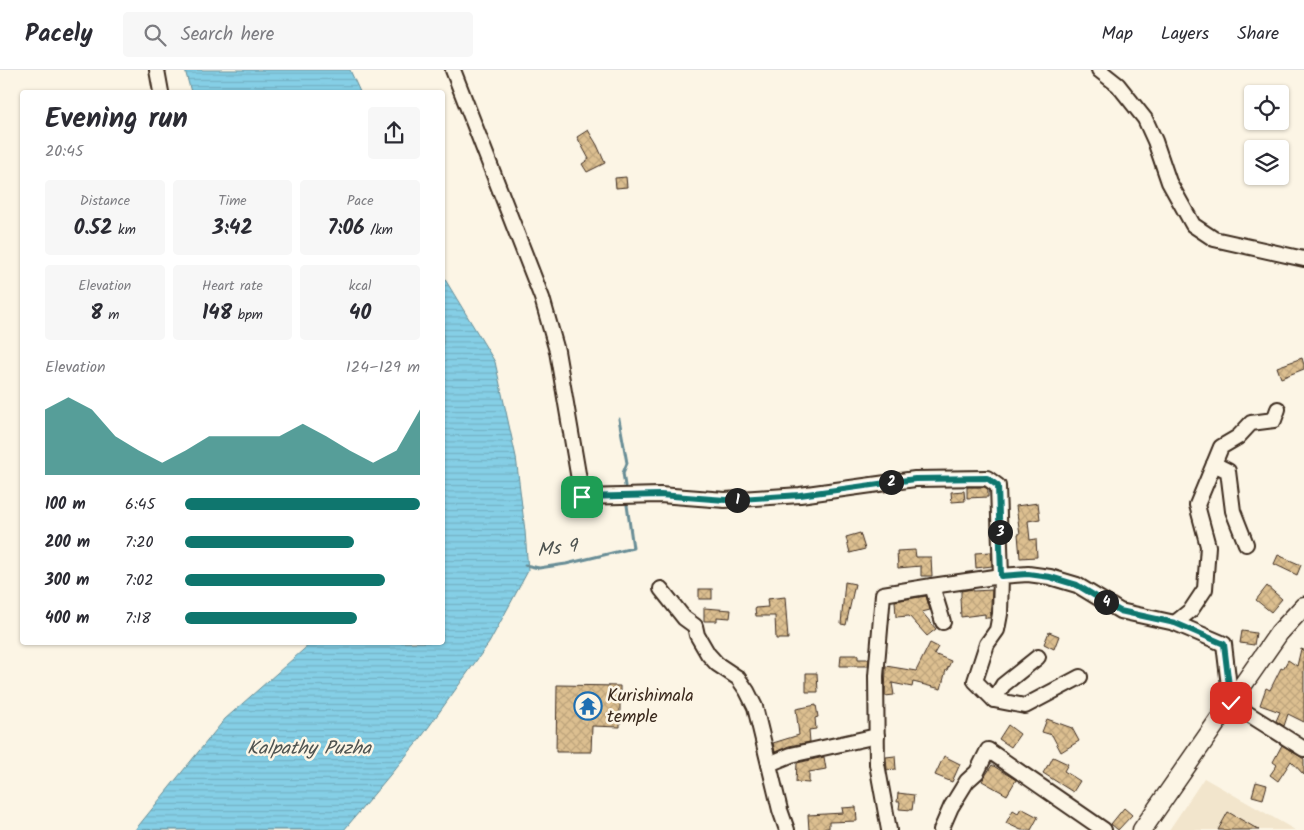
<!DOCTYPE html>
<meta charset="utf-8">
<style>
body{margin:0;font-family:Kalam,sans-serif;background:#f7f7f7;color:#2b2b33;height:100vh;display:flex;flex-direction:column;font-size:19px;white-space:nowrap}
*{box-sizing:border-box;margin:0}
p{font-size:16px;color:#7c7c81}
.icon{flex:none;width:28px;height:28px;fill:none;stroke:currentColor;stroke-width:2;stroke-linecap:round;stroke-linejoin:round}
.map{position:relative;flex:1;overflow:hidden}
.drawer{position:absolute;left:20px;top:20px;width:425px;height:555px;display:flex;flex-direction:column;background:#fff;border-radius:5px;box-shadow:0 1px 4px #0004}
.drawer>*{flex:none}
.buttons{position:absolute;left:1244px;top:15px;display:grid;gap:10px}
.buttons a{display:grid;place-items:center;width:45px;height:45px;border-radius:5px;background:#fff;box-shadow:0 1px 4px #0004;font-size:25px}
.pin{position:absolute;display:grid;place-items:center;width:42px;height:42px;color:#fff;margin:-21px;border-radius:10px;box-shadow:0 2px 8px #0006}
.km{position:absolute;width:25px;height:25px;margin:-12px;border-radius:50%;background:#222;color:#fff;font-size:14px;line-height:25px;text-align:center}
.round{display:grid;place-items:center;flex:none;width:52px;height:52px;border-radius:5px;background:#f7f7f7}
.summary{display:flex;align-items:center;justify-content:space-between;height:85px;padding:0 25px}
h1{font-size:28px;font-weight:700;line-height:38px}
.stats{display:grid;grid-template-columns:repeat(3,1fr);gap:8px;height:85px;padding:5px 25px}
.stats div{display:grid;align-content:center;border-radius:5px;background:#f7f7f7;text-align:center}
.stats b{font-size:21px;font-weight:700}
.stats small{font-size:14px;font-weight:400}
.stats p{font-size:14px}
.chart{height:140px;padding:10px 25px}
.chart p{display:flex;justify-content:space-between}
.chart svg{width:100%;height:90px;margin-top:5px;fill:#0f766e;opacity:.7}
ul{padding:0 25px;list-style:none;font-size:16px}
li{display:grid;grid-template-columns:80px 60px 1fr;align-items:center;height:38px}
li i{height:12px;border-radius:6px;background:#0f766e}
header{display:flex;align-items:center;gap:30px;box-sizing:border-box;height:70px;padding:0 25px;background:#fff;border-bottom:1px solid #e1e1e2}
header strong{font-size:24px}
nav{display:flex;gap:28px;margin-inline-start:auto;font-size:18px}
.search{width:350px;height:45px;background:#f7f7f7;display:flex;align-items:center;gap:12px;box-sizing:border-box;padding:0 18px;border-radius:5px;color:#7c7c81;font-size:19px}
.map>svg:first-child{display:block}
.built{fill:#f2e5cc}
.water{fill:url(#water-rules);stroke:#678d96}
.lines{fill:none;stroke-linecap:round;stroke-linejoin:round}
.stream{stroke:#678d96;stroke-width:3}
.building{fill:url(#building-cross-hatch);stroke:#3b2a1e}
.minor-casing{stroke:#3b2a1e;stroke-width:18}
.major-casing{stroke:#3b2a1e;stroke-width:21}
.minor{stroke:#fcf5e5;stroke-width:14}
.major{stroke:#fcf5e5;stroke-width:18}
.route-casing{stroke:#fff;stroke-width:10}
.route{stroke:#0f766e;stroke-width:6}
.labels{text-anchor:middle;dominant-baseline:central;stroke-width:5;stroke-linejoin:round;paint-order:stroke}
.poi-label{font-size:18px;fill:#3b2a1e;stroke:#fcf5e5;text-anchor:start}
.water-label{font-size:19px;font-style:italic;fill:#4e5350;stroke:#fcf5e5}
</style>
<header>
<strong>Pacely</strong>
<div class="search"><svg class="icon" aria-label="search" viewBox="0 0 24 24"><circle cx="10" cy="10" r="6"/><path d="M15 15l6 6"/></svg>Search here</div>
<nav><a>Map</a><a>Layers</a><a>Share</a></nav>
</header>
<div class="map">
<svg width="1304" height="760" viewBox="0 0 1304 760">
<defs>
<pattern id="water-rules" width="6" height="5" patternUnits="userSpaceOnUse" patternTransform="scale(1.25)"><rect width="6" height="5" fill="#85cfe6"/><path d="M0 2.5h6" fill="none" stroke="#74b2c5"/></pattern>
<pattern id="building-cross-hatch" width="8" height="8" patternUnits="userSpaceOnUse" patternTransform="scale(1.25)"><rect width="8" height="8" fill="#dcbf90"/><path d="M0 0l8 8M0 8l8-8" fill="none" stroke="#bea47c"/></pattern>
</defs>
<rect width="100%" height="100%" fill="#fcf5e5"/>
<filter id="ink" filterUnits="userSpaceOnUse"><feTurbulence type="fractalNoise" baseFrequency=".02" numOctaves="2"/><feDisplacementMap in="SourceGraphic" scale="10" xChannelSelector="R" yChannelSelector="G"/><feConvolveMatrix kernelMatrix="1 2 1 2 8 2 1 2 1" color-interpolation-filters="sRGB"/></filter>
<g filter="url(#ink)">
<!-- built -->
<polygon class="built" points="1204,708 1295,760 1169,760"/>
<!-- water -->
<g class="water">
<polygon points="185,0 350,0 360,22 191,22"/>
<polygon points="443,206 495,292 516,387 525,461 528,501 489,573 420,669 344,760 135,760 225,649 311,573 442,572"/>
</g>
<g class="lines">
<!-- stream -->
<g class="stream">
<polyline points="619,349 627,393 623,403 625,416"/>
<polyline points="525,495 539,498 566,494 633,478 627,435"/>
</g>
</g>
<!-- building -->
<g class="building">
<polygon points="588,60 597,75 605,93 587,102 582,94 589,89 577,67"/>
<polygon points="626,107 627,117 616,118 615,108"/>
<polygon points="1302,288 1304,295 1304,299 1281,308 1277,297"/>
<polygon points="967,417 984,417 988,419 988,427 967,428"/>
<polygon points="964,421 965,431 952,432 951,422"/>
<polygon points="1038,433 1040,449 1028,451 1030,470 1036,469 1037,487 1020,488 1018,464 1020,464 1016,436"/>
<polygon points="860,463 865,479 850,483 846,467"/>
<polygon points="915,480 916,487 931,487 932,506 921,506 921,496 898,498 897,481"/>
<polygon points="991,482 992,496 976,498 975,483"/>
<polygon points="1278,485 1301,495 1297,505 1274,494"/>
<polygon points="845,512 855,514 846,555 841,554"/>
<polygon points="1267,516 1282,529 1271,542 1256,530"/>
<rect x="699" y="519" width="13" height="10"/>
<polygon points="973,519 973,521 992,520 990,548 985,548 985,544 961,547 960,528 961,527 961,521"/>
<polygon points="926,526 930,540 922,542 936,559 927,566 909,546 896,547 895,531"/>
<polygon points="785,527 788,569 776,569 775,546 756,546 755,538 768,537 767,529"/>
<polygon points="704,538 731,540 730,548 717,547 717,551 704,551"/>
<polygon points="1242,561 1256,563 1254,575 1240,573"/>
<polygon points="1049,562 1059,566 1054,579 1044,574"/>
<polygon points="930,573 938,577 934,584 951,591 947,600 946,600 941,619 913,612 912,617 892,613 894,625 885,626 886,596 916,601"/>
<polygon points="1301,579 1304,580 1304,652 1288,644 1284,656 1276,651 1280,642 1260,635 1266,618 1270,620 1281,598 1283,599 1288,590 1297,596"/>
<polygon points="841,585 858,585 858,589 869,589 868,596 840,596"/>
<polygon points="806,603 817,603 818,622 806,622"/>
<polygon points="557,615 620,616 620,657 592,656 591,682 556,682"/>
<polygon points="816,635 818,647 815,648 816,659 809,660 810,672 789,676 775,682 773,673 799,665 796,639"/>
<polygon points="1047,649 1072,658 1079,671 1061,682 1052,665 1042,662"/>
<polygon points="1008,655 1020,664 1011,677 999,669"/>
<polygon points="1282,675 1304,689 1304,705 1291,691 1278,711 1270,705 1277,695 1273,692"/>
<polygon points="895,686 896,699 887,700 886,687"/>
<polygon points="944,686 960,694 952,712 935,705"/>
<polygon points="824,687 826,699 809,702 809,713 796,712 797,693"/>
<polygon points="1053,687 1068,694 1064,701 1080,711 1073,722 1043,703 1048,695 1049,695"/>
<polygon points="992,695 1016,710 1007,725 982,711"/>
<polygon points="1256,712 1267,715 1263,729 1252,726"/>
<polygon points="898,723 914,725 912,740 899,739 900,732 897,732"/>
<polygon points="856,737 857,751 829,752 829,758 809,760 808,745 843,743 842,738"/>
<polygon points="1021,738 1038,747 1031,760 1021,760 1006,753 1013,740 1018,743"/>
<polygon points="1124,738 1132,745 1118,760 1111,754"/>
<polygon points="1228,742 1259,760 1218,760"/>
</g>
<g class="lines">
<!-- minor casing -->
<g class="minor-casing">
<g id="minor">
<polyline points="157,0 161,22"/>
<polyline points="453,0 542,228 557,281 582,427 660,425 725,430 800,425 915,409 987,408 998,416 1001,506 932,516 883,524 876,606 877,694 889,760"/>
<polyline points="1099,0 1118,15 1145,49 1155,71 1169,112 1193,155 1214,169 1304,189"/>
<polyline points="1214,394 1221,377 1238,367 1251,353 1274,350 1278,339"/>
<polyline points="1246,474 1233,441 1228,401 1214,394 1197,435 1208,476 1205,519 1191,540 1175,553 1224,574 1231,633 1304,679"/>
<polyline points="932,516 943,552"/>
<polyline points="661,519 684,548 695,556 697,565 708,584 717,594 738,608 747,621 755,637 780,740 787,760"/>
<polyline points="1038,587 1003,615 994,630 1025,636 1080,607"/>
<polyline points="994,630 975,611 987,574 997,560 1000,544 1001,506 1028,504 1050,507 1077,515 1120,541 1175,553"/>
<polyline points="769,694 791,685 877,666"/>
<polyline points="941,760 951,737 967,711 977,702 988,680 1104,760"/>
</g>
</g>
<!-- major casing -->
<g class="major-casing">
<polyline id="major" points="1142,760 1279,563 1304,536"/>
</g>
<!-- minor -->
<use href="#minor" class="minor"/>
<!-- major -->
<use href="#major" class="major"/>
</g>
</g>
<g class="lines" filter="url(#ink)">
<!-- route casing -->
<g class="route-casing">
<polyline id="route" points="582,427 660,425 725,430 800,425 915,409 987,408 998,416 1001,506 1028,504 1050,507 1077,515 1120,541 1175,553 1224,574 1231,633"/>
</g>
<!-- route -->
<use href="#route" class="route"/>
</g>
<!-- icons -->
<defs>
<g id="temple-ring" transform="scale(1.4375)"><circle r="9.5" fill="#fcf5e5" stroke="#1f6fb2" stroke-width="1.5"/><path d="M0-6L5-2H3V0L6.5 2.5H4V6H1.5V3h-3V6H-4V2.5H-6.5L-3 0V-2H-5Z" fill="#1f6fb2"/></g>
</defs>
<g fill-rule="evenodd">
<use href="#temple-ring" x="588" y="636"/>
</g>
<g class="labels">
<!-- poi labels -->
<g class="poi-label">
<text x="607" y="626">Kurishimala<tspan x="607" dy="21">temple</tspan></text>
</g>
<!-- water labels -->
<g class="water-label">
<text transform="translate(557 479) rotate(-7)">Ms 9</text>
<text x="309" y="679">Kalpathy Puzha</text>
</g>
</g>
</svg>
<div class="buttons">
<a><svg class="icon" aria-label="locate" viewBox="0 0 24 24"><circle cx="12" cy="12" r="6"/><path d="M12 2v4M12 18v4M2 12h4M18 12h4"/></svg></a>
<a><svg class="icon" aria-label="layers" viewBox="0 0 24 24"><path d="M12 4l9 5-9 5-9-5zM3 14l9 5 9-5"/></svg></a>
</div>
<div class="pin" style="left:582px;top:427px;background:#1e9e55"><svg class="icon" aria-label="arrive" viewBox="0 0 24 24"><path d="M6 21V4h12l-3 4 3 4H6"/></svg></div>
<div class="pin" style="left:1231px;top:633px;background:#d93025"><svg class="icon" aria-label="check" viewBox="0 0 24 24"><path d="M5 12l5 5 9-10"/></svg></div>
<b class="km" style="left:737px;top:430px">1</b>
<b class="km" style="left:891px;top:412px">2</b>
<b class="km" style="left:1000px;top:462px">3</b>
<b class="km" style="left:1106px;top:532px">4</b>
<section class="drawer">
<div class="summary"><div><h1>Evening run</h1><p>20:45</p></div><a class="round"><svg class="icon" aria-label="share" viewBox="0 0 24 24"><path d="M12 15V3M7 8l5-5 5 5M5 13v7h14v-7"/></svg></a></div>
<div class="stats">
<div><p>Distance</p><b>0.52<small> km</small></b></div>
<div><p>Time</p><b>3:42</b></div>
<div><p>Pace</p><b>7:06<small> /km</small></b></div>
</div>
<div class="stats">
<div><p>Elevation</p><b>8<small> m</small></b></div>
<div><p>Heart rate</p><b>148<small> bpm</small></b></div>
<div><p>kcal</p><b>40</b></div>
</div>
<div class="chart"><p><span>Elevation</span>124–129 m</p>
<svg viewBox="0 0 160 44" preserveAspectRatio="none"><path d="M0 44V12L10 6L20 12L30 25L40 32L50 38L60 32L70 25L80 25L90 25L100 25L110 19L120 25L130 32L140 38L150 32L160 12V44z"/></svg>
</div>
<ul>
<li><b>100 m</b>6:45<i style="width:100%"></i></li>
<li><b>200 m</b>7:20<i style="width:72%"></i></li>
<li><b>300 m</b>7:02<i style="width:85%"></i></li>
<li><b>400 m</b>7:18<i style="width:73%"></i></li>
</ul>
</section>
</div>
